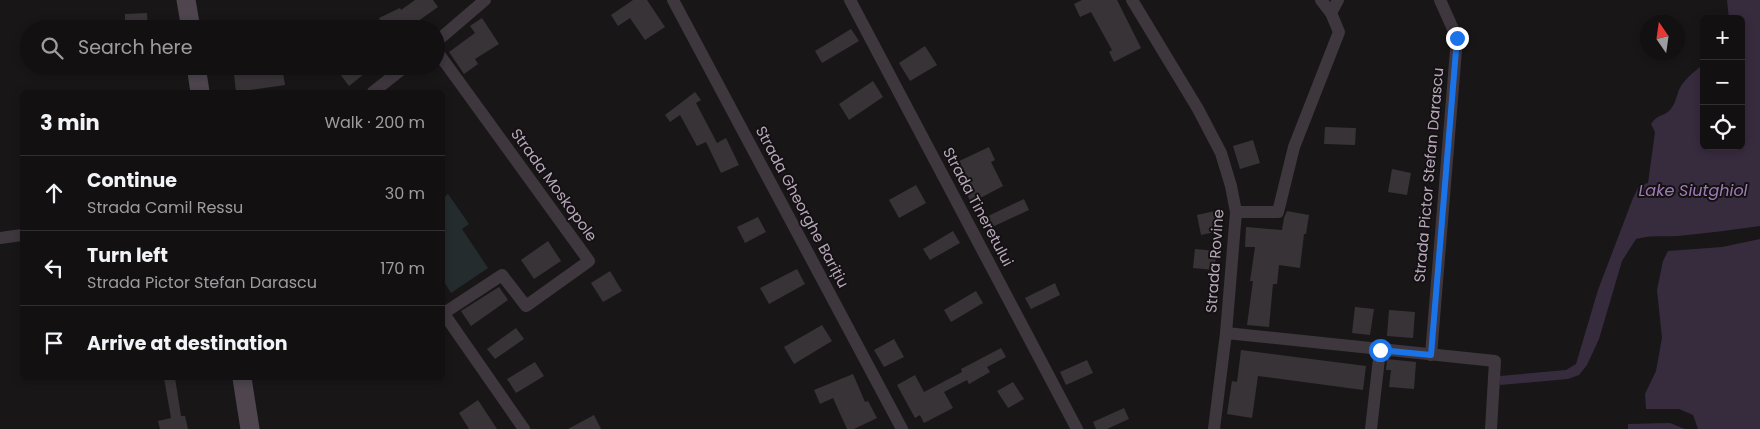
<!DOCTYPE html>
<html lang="en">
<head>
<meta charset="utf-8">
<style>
  body { margin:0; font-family:Poppins,sans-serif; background:#201e20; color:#f1f3f6 }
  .controls { position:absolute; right:15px; top:15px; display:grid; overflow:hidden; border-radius:8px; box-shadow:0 2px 8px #0003 }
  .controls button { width:45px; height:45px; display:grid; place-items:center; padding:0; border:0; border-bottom:1px solid #323032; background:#131012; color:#f1f3f6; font:25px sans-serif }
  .compass { position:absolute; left:1640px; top:15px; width:45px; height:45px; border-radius:50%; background:#131012; box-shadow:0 2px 8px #0003; rotate:347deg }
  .stop { position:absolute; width:15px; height:15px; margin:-11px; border:4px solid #1a73e8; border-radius:50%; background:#fff }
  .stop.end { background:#1a73e8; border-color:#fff; box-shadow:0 1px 5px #0008 }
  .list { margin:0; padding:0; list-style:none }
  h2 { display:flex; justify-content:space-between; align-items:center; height:65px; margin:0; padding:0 20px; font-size:21px }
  h2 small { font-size:16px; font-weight:400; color:#9d9d9f }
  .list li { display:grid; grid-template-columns:32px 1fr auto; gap:15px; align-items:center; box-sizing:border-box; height:75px; padding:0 20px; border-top:1px solid #323032 }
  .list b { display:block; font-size:19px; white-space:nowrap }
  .list p { margin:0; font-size:16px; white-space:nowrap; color:#9d9d9f }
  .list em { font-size:16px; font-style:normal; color:#9d9d9f }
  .icon { flex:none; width:28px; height:28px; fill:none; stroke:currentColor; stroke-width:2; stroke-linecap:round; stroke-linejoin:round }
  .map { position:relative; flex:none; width:1760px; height:429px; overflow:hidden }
  .search { position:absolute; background:#131012; box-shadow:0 2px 8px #0003; left:20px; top:20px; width:425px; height:55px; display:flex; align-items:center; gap:12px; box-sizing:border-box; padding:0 18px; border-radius:28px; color:#9d9d9f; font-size:19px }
  .panel { position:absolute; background:#131012; box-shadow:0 2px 8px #0003; left:20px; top:90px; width:425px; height:290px; border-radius:8px }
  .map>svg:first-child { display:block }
  .green { fill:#242c2e }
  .water { fill:#372b3e }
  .building { fill:#383337 }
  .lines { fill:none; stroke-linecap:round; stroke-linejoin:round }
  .street { stroke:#3e373e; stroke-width:12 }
  .secondary { stroke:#4e454e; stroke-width:19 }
  .route { stroke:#1a73e8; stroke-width:6 }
  .labels { text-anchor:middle; stroke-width:4; stroke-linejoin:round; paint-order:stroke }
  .street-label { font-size:15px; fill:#b7a7ba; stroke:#141113 }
  .water-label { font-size:16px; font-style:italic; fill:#a27bb8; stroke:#141113 }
</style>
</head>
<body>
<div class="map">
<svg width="1760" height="429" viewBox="0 0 1760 429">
  <rect width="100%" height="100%" fill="#191618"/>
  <polygon class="green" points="448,194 469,224 462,229 488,268 451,293 443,280 443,198"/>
  <g class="water">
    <path d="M 1727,0 L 1760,0 L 1760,226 C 1733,230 1706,233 1678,236 C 1663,237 1650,235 1636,239 L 1622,261 L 1599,339 L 1587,365 L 1579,375 L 1568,379 L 1500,385 L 1500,376 L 1566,370 L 1576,364 L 1598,290 L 1633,198 L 1639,186 L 1648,183 L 1655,132 L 1651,124 C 1658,114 1662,117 1669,111 C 1677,103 1676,94 1681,86 C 1686,78 1696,70 1704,64 L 1704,146 L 1741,146 L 1741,19 L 1729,19 Z"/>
    <polygon points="1760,239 1760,429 1698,429 1693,415 1679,409 1646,409 1645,394 1656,371 1662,338 1657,290 1663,261 1668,251 1722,247"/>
    <polygon points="1670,423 1685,429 1628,429 1628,424"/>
  </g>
  <g class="building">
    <polygon points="415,0 433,0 438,7 407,29 385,29 379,18 400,8 401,10"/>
    <polygon points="633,0 647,0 665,27 645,40 630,18 618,26 611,15"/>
    <polygon points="1082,0 1117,0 1141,48 1114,62 1109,52 1112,50 1091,12 1080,17 1074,4"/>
    <polygon points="147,13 148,29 125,29 125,14"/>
    <polygon points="482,18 499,44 475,59 478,64 464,74 449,52 475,33 470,26"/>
    <polygon points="851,29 859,41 822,63 815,51"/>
    <polygon points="925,46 937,65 910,81 899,63"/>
    <polygon points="233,66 282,66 285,85 236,92"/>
    <polygon points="334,66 374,66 349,86"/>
    <polygon points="873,81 883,97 849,120 839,104"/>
    <polygon points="695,92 701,100 696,103 717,143 726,138 739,165 721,173 706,142 697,146 680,115 670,122 665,115"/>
    <polygon points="1325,127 1356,128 1355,145 1324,144"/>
    <polygon points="1253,140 1260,163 1240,169 1233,146"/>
    <polygon points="989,147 995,160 991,162 1003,186 971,203 953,164"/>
    <polygon points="1392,169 1411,173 1407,195 1388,192"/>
    <polygon points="916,185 926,203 899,218 889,200"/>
    <polygon points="1024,199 1029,210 988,229 984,218"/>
    <polygon points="1215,211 1219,231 1201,235 1197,215"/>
    <polygon points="1287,211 1309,215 1306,234 1304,234 1300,268 1279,265 1277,284 1273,284 1269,327 1247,325 1253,281 1250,281 1255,247 1245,247 1246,227 1282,230 1284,218"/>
    <polygon points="758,217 766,232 745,243 737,227"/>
    <polygon points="953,231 960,243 930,260 923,249"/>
    <polygon points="548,241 561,261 534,279 521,260"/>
    <polygon points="1195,249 1216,251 1215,270 1193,268"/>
    <polygon points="797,269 805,284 769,304 760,288"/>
    <polygon points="610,271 622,291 603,302 591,283"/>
    <polygon points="1055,283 1060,295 1031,309 1025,298"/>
    <polygon points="499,287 508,300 471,326 461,311"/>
    <polygon points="976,291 983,303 951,322 944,310"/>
    <polygon points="1355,307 1374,309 1370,335 1352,333"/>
    <polygon points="1389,310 1415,312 1413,338 1387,336"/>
    <polygon points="822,325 832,341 794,364 784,347"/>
    <polygon points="516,328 524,339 495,359 487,349"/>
    <polygon points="894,339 904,357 884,367 874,350"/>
    <polygon points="1001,348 1006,357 987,367 990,372 969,384 967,380 944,392 953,408 924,423 920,415 915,418 897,385 915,375 924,392 962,372 961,369"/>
    <polygon points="1241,350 1366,366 1363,390 1258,376 1252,418 1227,414 1232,381 1237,382"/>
    <polygon points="1387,359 1416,362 1414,389 1389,387 1391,370 1386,370"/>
    <polygon points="1087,360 1093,373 1066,385 1060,372"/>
    <polygon points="535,362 544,376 516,393 507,379"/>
    <polygon points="853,374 865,402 868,401 877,418 854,429 847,429 833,398 820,404 814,390"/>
    <polygon points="164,378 175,378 181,416 185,416 188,429 160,429 158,421 171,418"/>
    <polygon points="1013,382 1024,399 1008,408 997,391"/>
    <polygon points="478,400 497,429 469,429 459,413"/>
    <polygon points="1124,408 1129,419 1107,429 1096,429 1093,422"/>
    <polygon points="594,415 601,429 568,429"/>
  </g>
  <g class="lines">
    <g class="street">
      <polyline points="673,0 902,429"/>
      <polyline points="850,0 1077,429"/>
      <polyline points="1132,0 1198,109 1221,153 1231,186 1236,212 1226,333 1214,429"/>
      <polyline points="1331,13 1338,0"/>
      <polyline points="436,42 485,0"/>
      <polyline points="436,50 589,261 526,306 502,275 444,313"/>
      <polyline points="373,92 406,66"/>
      <polyline points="1236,212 1278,212 1294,147 1339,32 1331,13 1321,0"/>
      <polyline points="0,238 22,235"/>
      <polyline points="442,311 524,429"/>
      <polyline points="1226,333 1495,361 1491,429"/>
      <polyline points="1431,355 1457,38 1440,0"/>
      <polyline points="1371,429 1380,350"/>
    </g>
    <g class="secondary">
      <polyline points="186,0 191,29"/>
      <polyline points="196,66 200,92"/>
      <polyline points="242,378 250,429"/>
    </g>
  </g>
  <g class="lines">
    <polyline class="route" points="1380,350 1431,355 1457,38"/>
  </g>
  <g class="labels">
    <g class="street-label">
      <text transform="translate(1429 175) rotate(-85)" y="5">Strada Pictor Stefan Darascu</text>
      <text transform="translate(554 185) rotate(54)" y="5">Strada Moskopole</text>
      <text transform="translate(802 207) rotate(62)" y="5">Strada Gheorghe Barițiu</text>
      <text transform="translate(978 207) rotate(62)" y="5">Strada Tineretului</text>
      <text transform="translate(1215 261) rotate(-86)" y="5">Strada Rovine</text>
    </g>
    <g class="water-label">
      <text x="1693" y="196">Lake Siutghiol</text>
    </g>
  </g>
</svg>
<div class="controls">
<button>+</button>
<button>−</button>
<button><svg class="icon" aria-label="locate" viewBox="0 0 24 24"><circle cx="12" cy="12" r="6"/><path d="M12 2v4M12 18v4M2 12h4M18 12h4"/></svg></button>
</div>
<svg class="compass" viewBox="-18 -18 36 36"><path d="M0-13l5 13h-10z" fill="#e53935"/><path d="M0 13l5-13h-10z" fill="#9d9d9f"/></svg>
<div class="stop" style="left:1380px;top:350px"></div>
<div class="stop end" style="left:1457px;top:38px"></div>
<div class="search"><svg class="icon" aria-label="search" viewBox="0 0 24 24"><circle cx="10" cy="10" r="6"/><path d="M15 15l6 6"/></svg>Search here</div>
<section class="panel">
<h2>3 min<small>Walk · 200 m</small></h2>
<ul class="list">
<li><svg class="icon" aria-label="ahead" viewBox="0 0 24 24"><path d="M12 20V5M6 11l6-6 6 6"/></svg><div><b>Continue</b><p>Strada Camil Ressu</p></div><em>30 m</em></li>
<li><svg class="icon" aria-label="left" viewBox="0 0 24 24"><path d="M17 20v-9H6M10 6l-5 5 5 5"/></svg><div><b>Turn left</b><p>Strada Pictor Stefan Darascu</p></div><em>170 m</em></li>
<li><svg class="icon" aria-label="arrive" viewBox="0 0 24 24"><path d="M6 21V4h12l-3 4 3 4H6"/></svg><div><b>Arrive at destination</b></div></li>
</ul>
</section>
</div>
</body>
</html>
